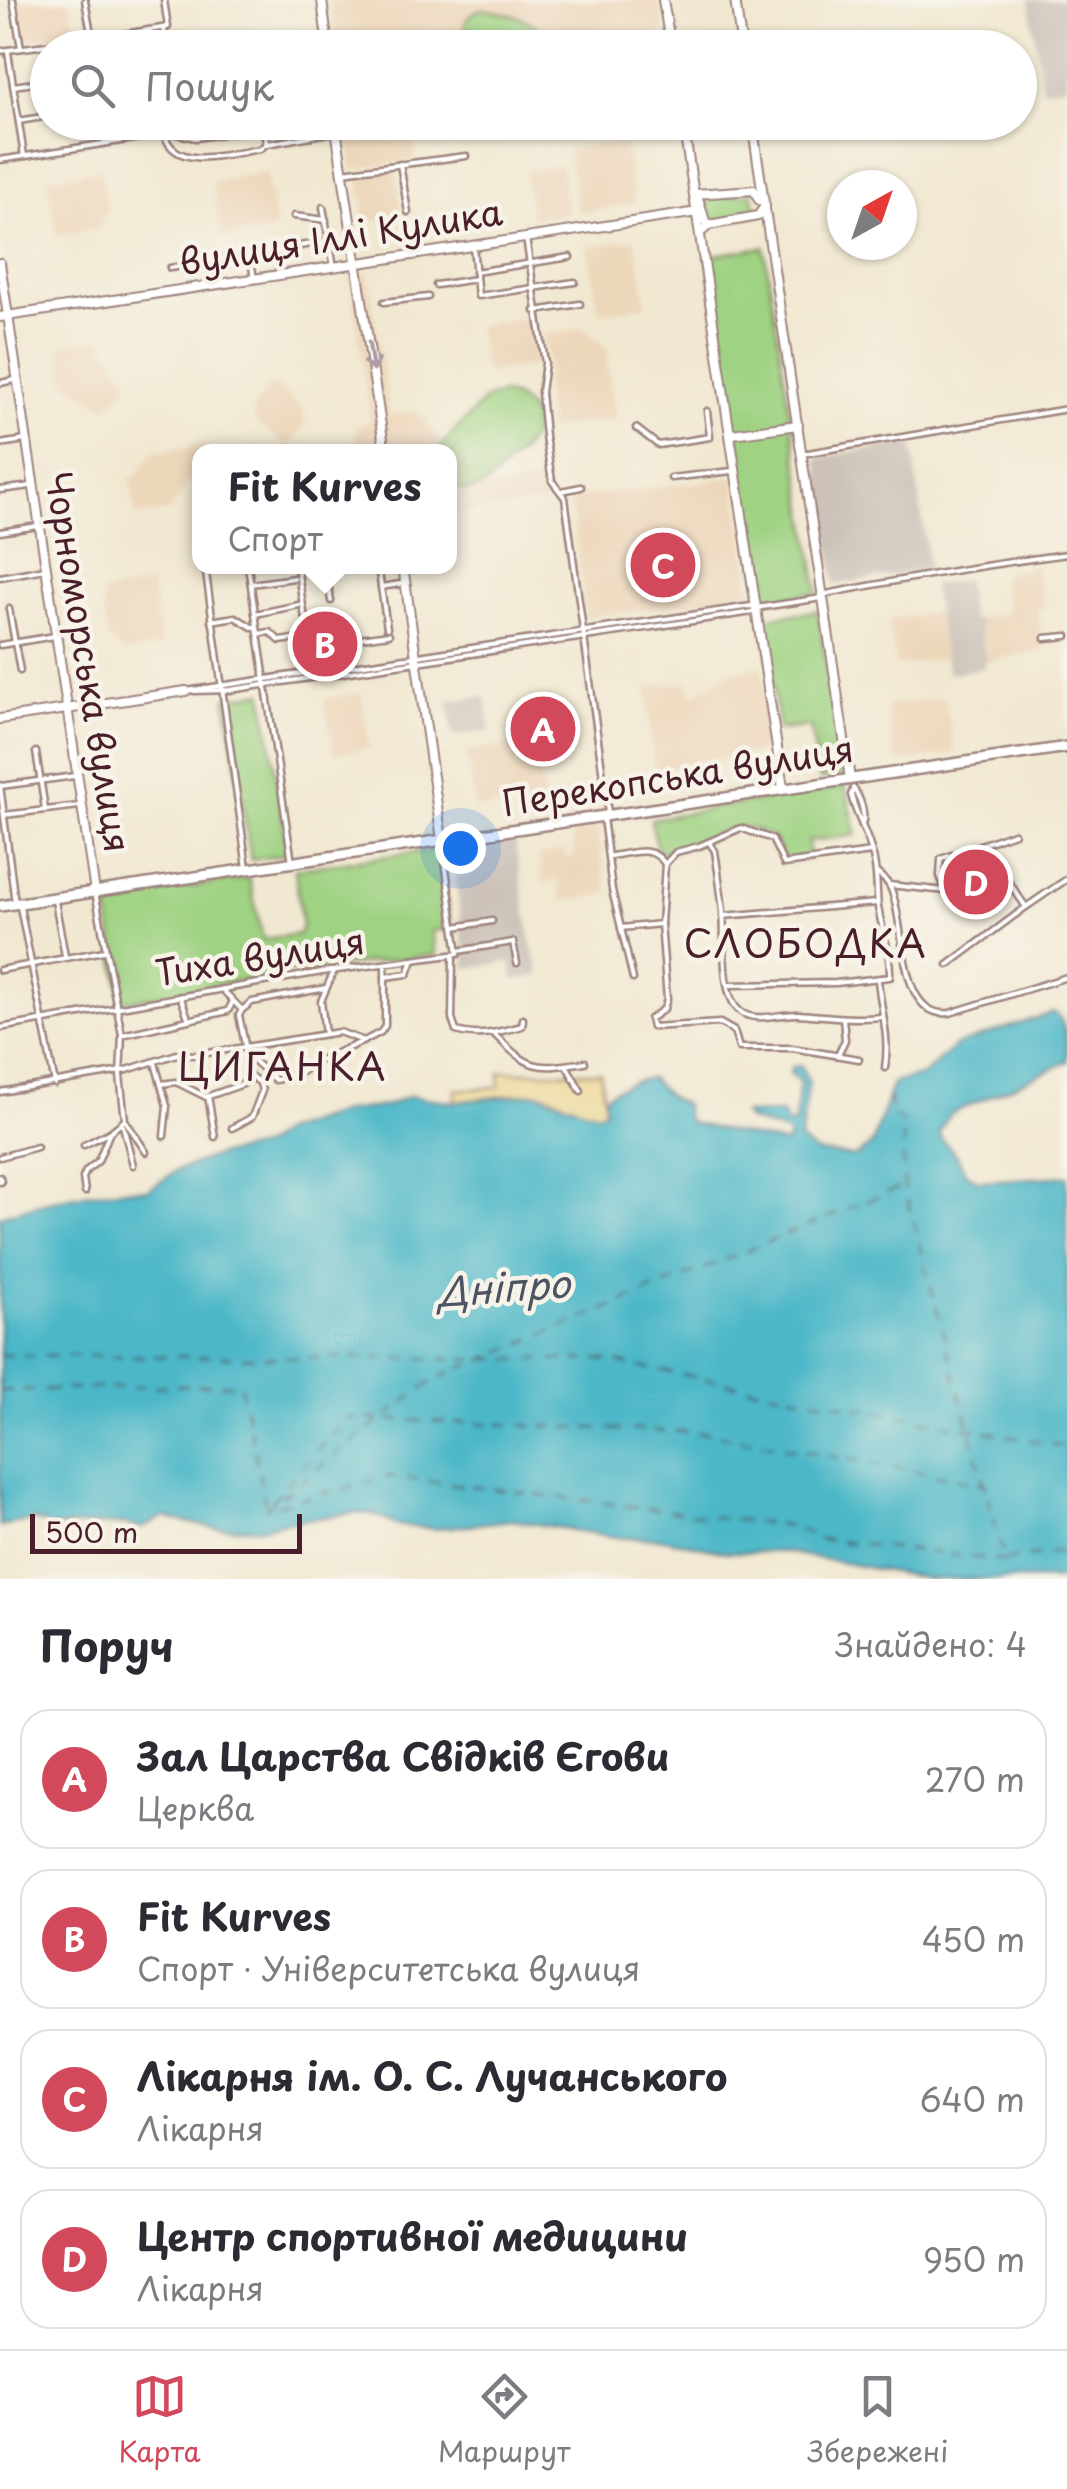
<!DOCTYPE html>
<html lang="uk">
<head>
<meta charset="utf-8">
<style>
  body { margin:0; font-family:"Playpen Sans",sans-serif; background:#f7f7f7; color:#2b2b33 }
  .compass { position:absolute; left:827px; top:170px; width:90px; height:90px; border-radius:50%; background:#fff; box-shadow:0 2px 8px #0004; rotate:40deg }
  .scale { position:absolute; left:30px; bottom:25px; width:272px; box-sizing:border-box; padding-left:10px; border:5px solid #4a1f2b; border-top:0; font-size:28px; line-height:35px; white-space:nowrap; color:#4a1f2b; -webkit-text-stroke:8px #f7f3e8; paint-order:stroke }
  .you { position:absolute; left:460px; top:848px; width:35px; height:35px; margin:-25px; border:8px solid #fff; border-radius:50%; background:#1a73e8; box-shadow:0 0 0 15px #1a73e833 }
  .badge { display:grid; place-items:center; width:65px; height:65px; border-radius:50%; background:#d1495b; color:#fff; font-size:32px; font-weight:700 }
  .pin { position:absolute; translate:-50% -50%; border:5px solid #fff; box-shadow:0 2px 10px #0006 }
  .popup { position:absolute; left:192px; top:444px; width:265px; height:130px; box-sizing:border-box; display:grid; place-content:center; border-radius:20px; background:#fff; filter:drop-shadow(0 2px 8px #0005); font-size:32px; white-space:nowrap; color:#7c7c81 }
  .popup b { font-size:38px; color:#2b2b33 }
  .popup::after { content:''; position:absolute; left:50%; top:100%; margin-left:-20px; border:20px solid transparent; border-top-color:#fff }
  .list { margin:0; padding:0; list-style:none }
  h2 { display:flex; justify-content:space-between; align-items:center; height:130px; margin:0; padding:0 40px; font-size:42px }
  h2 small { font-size:32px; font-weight:400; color:#7c7c81 }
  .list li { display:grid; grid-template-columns:65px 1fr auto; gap:30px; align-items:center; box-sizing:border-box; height:140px; margin:0 20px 20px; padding:0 20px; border:2px solid #e1e1e2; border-radius:30px }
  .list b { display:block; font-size:38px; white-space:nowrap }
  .list p { margin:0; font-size:32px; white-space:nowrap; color:#7c7c81 }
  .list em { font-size:32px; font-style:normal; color:#7c7c81 }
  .icon { flex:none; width:55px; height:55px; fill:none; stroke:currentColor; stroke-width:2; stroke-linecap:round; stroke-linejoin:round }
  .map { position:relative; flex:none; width:1067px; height:1579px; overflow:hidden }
  .search { position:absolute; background:#fff; box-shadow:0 2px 8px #0004; left:30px; right:30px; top:30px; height:110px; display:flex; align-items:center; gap:25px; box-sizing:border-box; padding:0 35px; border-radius:55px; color:#7c7c81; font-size:38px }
  .sheet { height:770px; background:#fff }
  nav { display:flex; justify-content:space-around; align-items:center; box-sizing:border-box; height:140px; border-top:2px solid #e1e1e2; background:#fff; font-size:28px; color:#7c7c81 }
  nav a { display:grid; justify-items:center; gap:5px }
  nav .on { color:#d1495b }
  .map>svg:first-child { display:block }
  .built { fill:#edd7bb }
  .industrial { fill:#ccc2b9 }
  .green { fill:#9fd282; stroke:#747856; stroke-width:2.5 }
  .sand { fill:#eeda9e; stroke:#9c7c64; stroke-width:2.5 }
  .water { fill:#4bb7c8; stroke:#4a6b7a; stroke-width:2.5 }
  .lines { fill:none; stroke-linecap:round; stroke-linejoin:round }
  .ferry { stroke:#4a5462; stroke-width:2.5; stroke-dasharray:12 10; stroke-linecap:butt }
  .street-casing { stroke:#9e847e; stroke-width:9 }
  .secondary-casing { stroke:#9e847e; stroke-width:12 }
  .primary-casing { stroke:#9e847e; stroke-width:14 }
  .street { stroke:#fff; stroke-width:4 }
  .secondary { stroke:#fff; stroke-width:8 }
  .primary { stroke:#fff; stroke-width:9 }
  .oneway { stroke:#ae9aa0 }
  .labels { text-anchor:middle; stroke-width:9; stroke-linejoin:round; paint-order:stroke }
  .street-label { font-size:35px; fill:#4a1f2b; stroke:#f7f3e8 }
  .neighbourhood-label { font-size:38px; letter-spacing:2.5px; fill:#4a1f2b; stroke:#f7f3e8 }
  .water-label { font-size:38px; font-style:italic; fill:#4a5462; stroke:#f7f3e8 }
</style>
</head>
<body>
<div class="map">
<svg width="1067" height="1579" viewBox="0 0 1067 1579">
  <rect width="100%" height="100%" fill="#f7f3e8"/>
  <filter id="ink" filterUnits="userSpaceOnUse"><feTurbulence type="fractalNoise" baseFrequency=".01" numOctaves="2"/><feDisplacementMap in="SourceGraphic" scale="20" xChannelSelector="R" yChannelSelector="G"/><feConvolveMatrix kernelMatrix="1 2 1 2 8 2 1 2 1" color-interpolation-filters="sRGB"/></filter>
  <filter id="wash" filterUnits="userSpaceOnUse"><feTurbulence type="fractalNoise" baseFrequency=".0048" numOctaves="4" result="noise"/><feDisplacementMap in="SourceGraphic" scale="40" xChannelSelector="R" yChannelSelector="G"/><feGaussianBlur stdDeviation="2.25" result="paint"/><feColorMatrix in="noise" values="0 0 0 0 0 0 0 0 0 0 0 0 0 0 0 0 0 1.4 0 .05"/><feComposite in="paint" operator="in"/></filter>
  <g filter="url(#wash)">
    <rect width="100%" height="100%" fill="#f1e8d1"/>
    <g class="built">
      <polygon points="18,0 70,0 75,34 24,40"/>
      <polygon points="329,0 659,0 664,31 584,41 584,47 336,47"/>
      <polygon points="192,28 195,47 110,47 109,38"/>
      <polygon points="346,123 412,123 416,159 353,170"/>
      <polygon points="625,141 634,204 577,212 568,148"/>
      <polygon points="561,166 567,213 531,218 525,171"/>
      <polygon points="101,169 108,210 98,228 57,235 47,178"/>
      <polygon points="396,169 402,216 365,221 358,174"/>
      <polygon points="266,172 276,229 222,239 212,182"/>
      <polygon points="635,239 647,305 599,314 587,247"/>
      <polygon points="368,273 390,415 417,412 419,419 428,417 429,428 439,439 434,451 311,452 339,448 355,442 356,426 371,421 350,277"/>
      <polygon points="529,317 537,365 485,373 477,326"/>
      <polygon points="585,328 609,350 607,364 616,418 550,429 545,392 548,362 543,335"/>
      <polygon points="100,338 129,384 107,408 66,382 60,345"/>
      <polygon points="271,384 303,408 305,425 288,447 256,423 252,411"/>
      <polygon points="204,445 208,450 200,452 200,463 170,512 136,516 130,477 136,476 153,452"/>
      <polygon points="735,477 751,596 586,617 571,498"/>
      <polygon points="542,481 545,502 450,516 450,495"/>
      <polygon points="1036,566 1042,607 1037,609 1045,651 986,661 978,619 1008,614 1002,575"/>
      <polygon points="151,585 161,647 125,652 108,640 101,593"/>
      <polygon points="936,612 945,659 896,666 888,620"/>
      <polygon points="761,666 773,749 713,761 654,769 647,687 688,682 691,696 731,672"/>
      <polygon points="361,693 370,748 334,754 324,699"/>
      <polygon points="944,698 955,753 896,762 886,706"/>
      <polygon points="536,742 544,800 475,809 467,751"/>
      <polygon points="596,826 608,894 562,901 558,881 543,883 539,855 565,851 566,857 575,856 571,830"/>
    </g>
    <g class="industrial">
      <polygon points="1029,0 1067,0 1067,85 1042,89"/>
      <polygon points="912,442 929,569 835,585 817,458"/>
      <polygon points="965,580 971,619 978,619 986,661 983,661 984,668 948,674 932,585"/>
      <polygon points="486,696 490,731 453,736 448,701"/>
      <polygon points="514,837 530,936 540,975 514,980 511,962 466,968 452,847"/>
    </g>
    <g class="green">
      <path d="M 482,9 C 505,12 548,19 544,47 L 481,47 C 459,39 460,15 482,9 Z"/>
      <polygon points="752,193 757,213 754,215 710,221 706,201 708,198"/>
      <polygon points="764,247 818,592 762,601 708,256"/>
      <path d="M 503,394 C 525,398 544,420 529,442 C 523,451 513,458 505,466 C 496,475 487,488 473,490 C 464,492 458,489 450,485 L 450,452 L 438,451 L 439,448 L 486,399 Z"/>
      <polygon points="818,611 844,776 820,779 810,726 779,730 764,618"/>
      <polygon points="263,692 288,854 251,860 226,698"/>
      <path d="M 845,786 L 857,835 L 808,841 L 810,858 L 784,861 L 774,838 C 742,822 736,825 705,840 C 691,847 674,849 658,852 L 651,819 Z"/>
      <polygon points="438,849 451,928 432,931 436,955 288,972 121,1002 107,900 249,878 263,939 299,934 302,927 295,869"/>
    </g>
    <path class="sand" d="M 500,1072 L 600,1072 L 606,1109 C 587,1120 565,1100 545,1094 C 532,1091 472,1100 455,1102 L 455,1090 L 499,1087 Z"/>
    <path class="water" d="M 1054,1012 C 1067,1020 1067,1045 1067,1062 L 950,1114 L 939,1132 L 941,1139 L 956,1154 L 965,1172 L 979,1181 L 1067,1176 L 1067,1579 L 929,1579 L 785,1552 L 726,1552 L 660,1538 L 621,1538 L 512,1520 L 435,1529 L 396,1525 L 373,1514 L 356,1513 L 286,1522 L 260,1528 L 213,1528 L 163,1517 L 143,1528 L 123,1524 L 55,1527 L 34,1520 L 0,1526 L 0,1216 C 42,1202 105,1186 148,1190 L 177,1170 L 219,1155 L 261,1147 L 284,1131 L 346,1111 L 385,1106 L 410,1096 L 455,1102 L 538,1093 L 596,1113 L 605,1110 L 605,1096 C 619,1086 632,1081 650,1078 L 669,1097 L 685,1105 L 686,1117 L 691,1123 L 785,1144 L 790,1137 L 787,1133 L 746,1119 L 743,1114 L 782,1113 L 787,1124 L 794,1125 L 800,1082 L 790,1073 L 792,1067 L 801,1066 L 809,1082 L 800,1140 L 815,1152 L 855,1157 L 872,1144 L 893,1083 L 923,1075 L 956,1045 Z"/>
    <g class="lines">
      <g class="ferry">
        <polyline points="890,1096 891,1113 903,1123 904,1186 1005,1561 820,1539 795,1527 391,1476 266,1508 435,1379 904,1186"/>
        <polyline points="0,1355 478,1359"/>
        <polyline points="486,1359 605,1360 1067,1447"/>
        <polyline points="0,1391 240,1384 266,1507"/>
        <polyline points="272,1501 347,1418 708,1433 986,1484 990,1499"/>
        <polyline points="1005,1560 1067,1550"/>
      </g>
    </g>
  </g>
  <g filter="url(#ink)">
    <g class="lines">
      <defs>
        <g id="street">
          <polyline points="13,0 21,48"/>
          <polyline points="164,28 167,48"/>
          <polyline points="93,48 92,39 168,27 164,0"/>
          <polyline points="0,51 92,39 85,0"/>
          <polyline points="8,52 24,156"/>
          <polyline points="13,86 48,81"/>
          <polyline points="19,121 48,116"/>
          <polyline points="103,122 105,143"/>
          <path d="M 165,135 C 175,172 231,153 260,149 L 266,144"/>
          <polyline points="0,160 172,133 196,138 262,128 267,144 334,132"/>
          <polyline points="400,164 408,212"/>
          <polyline points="342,172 466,156"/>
          <polyline points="323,207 334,267"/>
          <polyline points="294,216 326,220"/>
          <polyline points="526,238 545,363 541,392 545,436 552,481 565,498 608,813"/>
          <polyline points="473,246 478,296 575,282"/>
          <polyline points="250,254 254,279"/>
          <polyline points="170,268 329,241"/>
          <polyline points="475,272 570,257"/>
          <polyline points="436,285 476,279"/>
          <polyline points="384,302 428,297"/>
          <polyline points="535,311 580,304"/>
          <polyline points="0,383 15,380"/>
          <polyline points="636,428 658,445 710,437 707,411"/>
          <polyline points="0,444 25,440"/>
          <polyline points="802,454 1067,409"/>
          <polyline points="671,478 732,471"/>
          <polyline points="0,490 31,486"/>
          <polyline points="561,491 581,487"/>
          <polyline points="0,532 38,526"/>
          <polyline points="205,566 247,868"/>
          <polyline points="248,566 292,862"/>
          <polyline points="297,566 305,619"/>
          <polyline points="319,566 321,578 327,577 331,601"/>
          <polyline points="378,566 387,628"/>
          <polyline points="0,577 45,569"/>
          <polyline points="251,584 294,578"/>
          <polyline points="381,587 406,583"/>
          <path d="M 821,595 C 903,579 984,565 1067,554"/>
          <polyline points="9,609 20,671"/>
          <polyline points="255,614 299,605"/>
          <polyline points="211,621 235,617 252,627 257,627"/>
          <polyline points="258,634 270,632 280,641 327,634 339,641 389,634"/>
          <polyline points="1045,638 1067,636"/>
          <polyline points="0,645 55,636"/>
          <polyline points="186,691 751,606 756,608 822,598"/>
          <polyline points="194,691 230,690 753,612"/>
          <polyline points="36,752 45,809"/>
          <polyline points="0,785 15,903"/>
          <polyline points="1,786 75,776"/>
          <path d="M 853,788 C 860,797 866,813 862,825"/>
          <polyline points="4,815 79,806"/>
          <polyline points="603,817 612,890 633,979"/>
          <path d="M 709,842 L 715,851 C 718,871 721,892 723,912 C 726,937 718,1001 744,1014 C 760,1022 781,1013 798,1014 C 826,1016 853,1020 882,1017"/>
          <path d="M 611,856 C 633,853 652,844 665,864"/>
          <polyline points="665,864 661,924 667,999 664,1009 650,1019 652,1027 720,1023 734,1031 739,1048 792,1048 859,1059"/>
          <polyline points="665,864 676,852 699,846 741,828 772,839 784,864 871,852"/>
          <path d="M 877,873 C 881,877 886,880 889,885 C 907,917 895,1020 950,1013 L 1067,977"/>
          <polyline points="889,885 946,891 940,876 941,859 1014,833"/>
          <polyline points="1013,888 1026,907 1067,879"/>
          <polyline points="946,891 996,895 1013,888 1000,869"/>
          <polyline points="95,892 122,1035 120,1075 125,1120 146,1152"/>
          <polyline points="55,901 65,956"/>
          <polyline points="19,902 55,1084"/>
          <polyline points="723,916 877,903"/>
          <polyline points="455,927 492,921"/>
          <polyline points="621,928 661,924"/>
          <polyline points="458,951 513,942 517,963"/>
          <path d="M 453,956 L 452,1019 L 456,1031 C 479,1038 499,1032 522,1026 L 523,1019"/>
          <polyline points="948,965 1026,907"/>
          <polyline points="0,970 104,951"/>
          <polyline points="385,977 408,974 413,960"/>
          <path d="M 878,980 C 881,1012 890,1036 885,1068"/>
          <path d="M 729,985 L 836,983 L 890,977 C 891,954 882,930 878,907 C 876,889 878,871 872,853 C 867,832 856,816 851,795 L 853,790"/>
          <polyline points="222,989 242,1010 239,1015 247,1055 275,1080 297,1075 318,1061 364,1041"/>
          <polyline points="180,996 189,1020"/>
          <polyline points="242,1010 252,1002 326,988"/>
          <polyline points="0,1028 322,972 458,954 442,840"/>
          <path d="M 493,1033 C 530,1070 535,1070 585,1062"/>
          <polyline points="325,1034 321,1001 333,973"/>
          <polyline points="122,1035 228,1011 233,1001"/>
          <polyline points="838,1055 845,1040 843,1018"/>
          <polyline points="155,1063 167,1106 164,1136"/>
          <polyline points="566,1065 581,1091"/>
          <polyline points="161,1084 176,1082 206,1097 243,1084 249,1077"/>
          <polyline points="0,1092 127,1070 177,1054 195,1055 339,1032 364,1041 381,1032 385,1026 385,965"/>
          <polyline points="208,1096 215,1137"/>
          <polyline points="123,1126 133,1165"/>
          <polyline points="232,1128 252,1117 262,1091 260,1083 247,1073 247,1055"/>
          <polyline points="84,1145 110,1132"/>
          <polyline points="0,1157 37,1147"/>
          <polyline points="0,1177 1,1182"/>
          <polyline points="85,1192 83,1178 86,1171 98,1161 110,1132 125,1120"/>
        </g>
        <g id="secondary">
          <polyline points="322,0 328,48"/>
          <polyline points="663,0 671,48"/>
          <polyline points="735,0 742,48"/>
          <polyline points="335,122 385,452"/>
          <polyline points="683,122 783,788"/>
          <polyline points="752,122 850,779"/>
          <polyline points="695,194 754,190 759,200"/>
          <polyline points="698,198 705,221"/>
          <polyline points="701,232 709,225 758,216 765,206"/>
          <polyline points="0,263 95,892"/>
          <polyline points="0,317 691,213"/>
          <polyline points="732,434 798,425"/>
          <polyline points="403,566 442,840"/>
          <polyline points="0,719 186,691"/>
        </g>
        <polyline id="primary" points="0,906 1067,747"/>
      </defs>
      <use href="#street" class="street-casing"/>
      <use href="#secondary" class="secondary-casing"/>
      <use href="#primary" class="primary-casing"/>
      <use href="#street" class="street"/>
      <use href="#secondary" class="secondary"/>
      <use href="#primary" class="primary"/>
    </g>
    <defs><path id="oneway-shaft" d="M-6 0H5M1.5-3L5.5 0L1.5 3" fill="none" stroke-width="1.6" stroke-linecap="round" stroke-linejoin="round" transform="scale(2.5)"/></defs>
    <use class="oneway" href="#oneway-shaft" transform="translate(371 357) rotate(81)"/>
  </g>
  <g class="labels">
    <g class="street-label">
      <text transform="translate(341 238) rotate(-9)" y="12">вулиця Іллі Кулика</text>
      <text transform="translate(87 662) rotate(81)" y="12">Чорноморська вулиця</text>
      <text transform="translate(678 777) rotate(-9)" y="12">Перекопська вулиця</text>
      <text transform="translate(260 958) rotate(-9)" y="12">Тиха вулиця</text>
    </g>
    <g class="neighbourhood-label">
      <text x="806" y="958">СЛОБОДКА</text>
      <text x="283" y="1081">ЦИГАНКА</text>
    </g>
    <g class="water-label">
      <text transform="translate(504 1289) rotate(-4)" y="13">Дніпро</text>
    </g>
  </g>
</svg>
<svg class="compass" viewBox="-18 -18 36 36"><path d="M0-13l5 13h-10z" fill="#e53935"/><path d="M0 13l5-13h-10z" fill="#7c7c81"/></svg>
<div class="scale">500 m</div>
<div class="you"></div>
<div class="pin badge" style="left:543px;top:729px">A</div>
<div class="pin badge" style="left:325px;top:644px">B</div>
<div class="popup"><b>Fit Kurves</b>Спорт</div>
<div class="pin badge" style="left:663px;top:565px">C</div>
<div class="pin badge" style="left:976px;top:882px">D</div>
<div class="search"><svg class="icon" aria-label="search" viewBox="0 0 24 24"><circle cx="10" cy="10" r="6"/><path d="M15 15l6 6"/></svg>Пошук</div>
</div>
<section class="sheet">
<h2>Поруч<small>Знайдено: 4</small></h2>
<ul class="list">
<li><span class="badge">A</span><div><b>Зал Царства Свідків Єгови</b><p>Церква</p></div><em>270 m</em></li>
<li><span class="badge">B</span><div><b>Fit Kurves</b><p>Спорт · Університетська вулиця</p></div><em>450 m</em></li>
<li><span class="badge">C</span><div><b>Лікарня ім. О. С. Лучанського</b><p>Лікарня</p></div><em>640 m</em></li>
<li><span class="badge">D</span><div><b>Центр спортивної медицини</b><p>Лікарня</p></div><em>950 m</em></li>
</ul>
</section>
<nav>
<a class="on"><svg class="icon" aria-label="map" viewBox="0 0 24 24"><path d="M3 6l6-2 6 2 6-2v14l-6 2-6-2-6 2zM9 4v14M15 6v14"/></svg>Карта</a>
<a><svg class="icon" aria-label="directions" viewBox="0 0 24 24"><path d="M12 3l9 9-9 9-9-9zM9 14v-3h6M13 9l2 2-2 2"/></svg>Маршрут</a>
<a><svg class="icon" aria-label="saved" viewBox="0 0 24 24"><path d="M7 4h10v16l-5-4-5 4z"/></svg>Збережені</a>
</nav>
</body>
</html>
